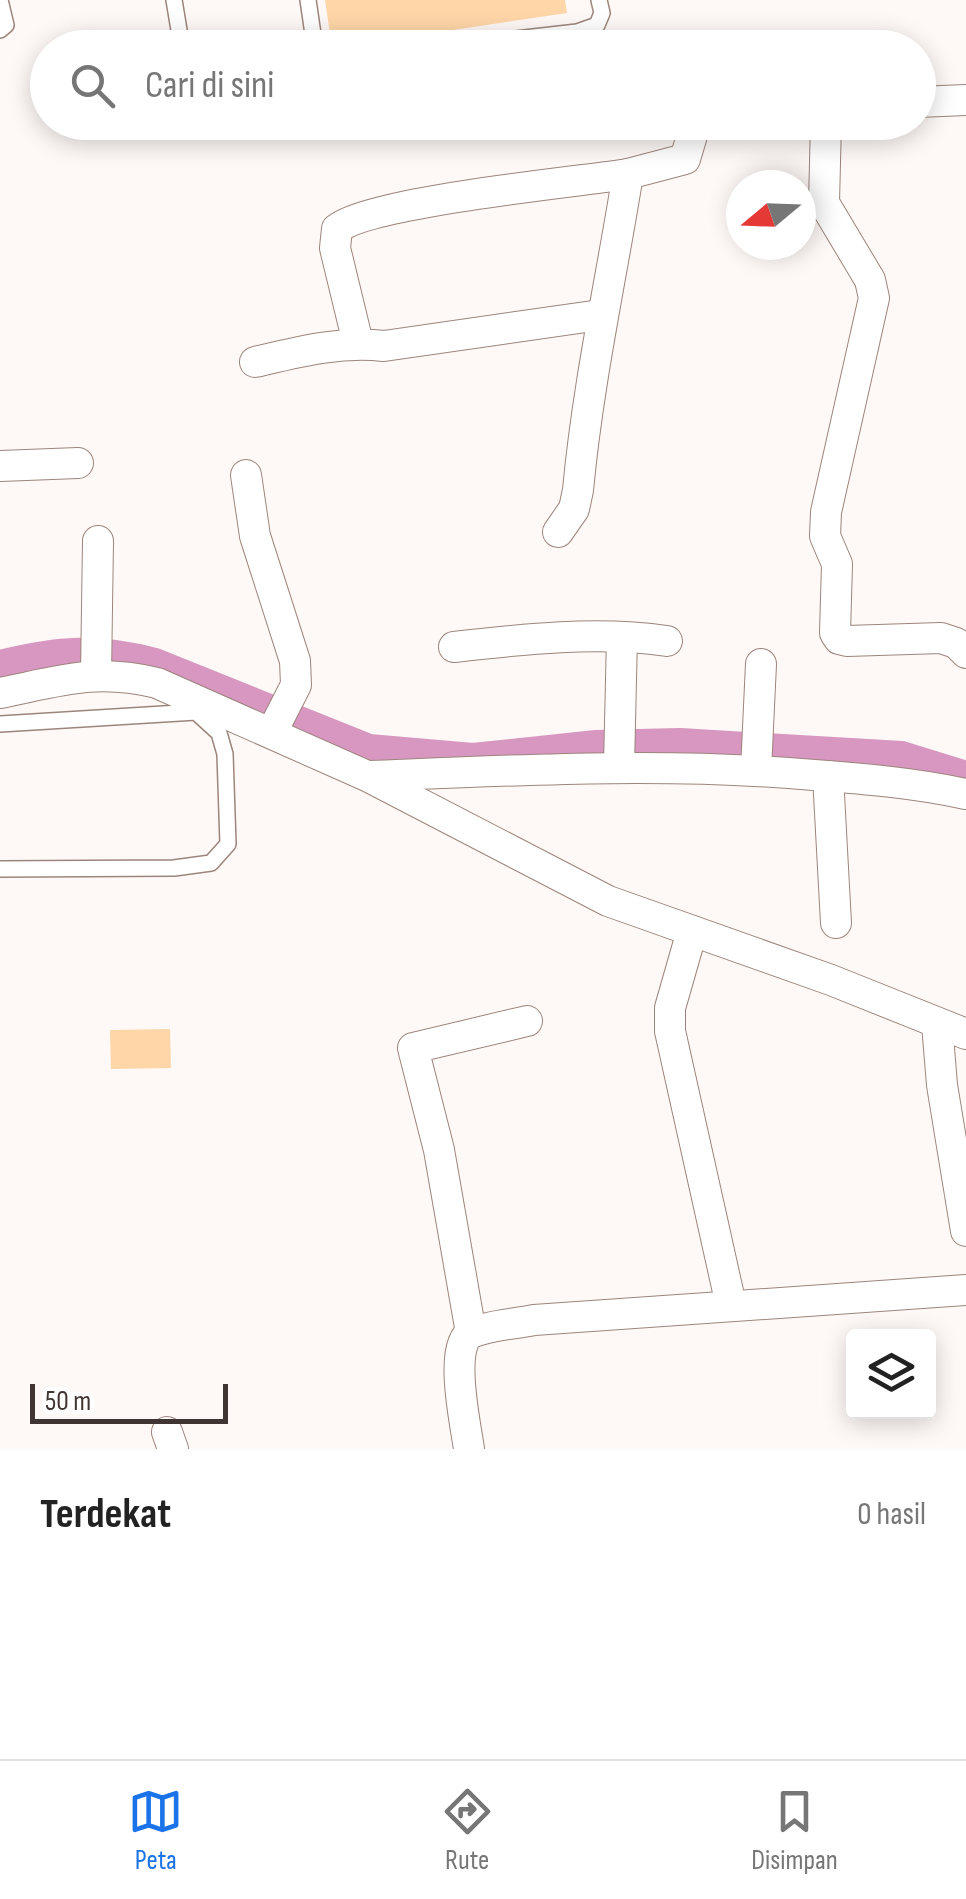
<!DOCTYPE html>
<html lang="id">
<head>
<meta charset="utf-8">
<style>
  body { margin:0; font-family:"Sofia Sans Condensed",sans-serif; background:#f2f2f2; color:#222 }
  .controls { position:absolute; right:30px; bottom:30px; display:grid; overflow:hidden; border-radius:10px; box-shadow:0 5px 25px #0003 }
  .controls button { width:90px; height:90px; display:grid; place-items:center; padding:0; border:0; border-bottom:2px solid #e0e0e0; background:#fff; color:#222; font:50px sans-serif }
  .compass { position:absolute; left:726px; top:170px; width:90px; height:90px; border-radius:50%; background:#fff; box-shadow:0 5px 25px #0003; rotate:251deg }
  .scale { position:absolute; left:30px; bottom:25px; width:198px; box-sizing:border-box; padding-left:10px; border:5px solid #403532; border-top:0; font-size:28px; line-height:35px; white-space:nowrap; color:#403532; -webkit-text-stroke:8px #fff; paint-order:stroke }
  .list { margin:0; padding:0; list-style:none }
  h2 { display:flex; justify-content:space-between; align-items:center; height:130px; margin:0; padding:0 40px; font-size:42px }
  h2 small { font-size:32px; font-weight:400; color:#767676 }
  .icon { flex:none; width:55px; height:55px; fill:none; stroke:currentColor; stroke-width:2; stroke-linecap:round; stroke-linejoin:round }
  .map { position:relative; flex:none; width:966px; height:1449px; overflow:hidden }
  .search { position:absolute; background:#fff; box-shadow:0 5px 25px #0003; left:30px; right:30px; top:30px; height:110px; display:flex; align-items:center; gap:25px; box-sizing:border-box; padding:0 35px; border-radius:55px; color:#767676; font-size:38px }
  .sheet { height:310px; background:#fff }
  nav { display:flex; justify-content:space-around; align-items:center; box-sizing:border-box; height:140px; border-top:2px solid #e0e0e0; background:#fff; font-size:28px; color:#767676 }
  nav a { display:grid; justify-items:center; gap:5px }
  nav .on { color:#1a73e8 }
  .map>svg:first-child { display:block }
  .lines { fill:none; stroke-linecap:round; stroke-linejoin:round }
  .canal { stroke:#d897c0; stroke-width:28 }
  .building { fill:#fed6a8 }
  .lane-casing { stroke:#9c857c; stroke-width:18 }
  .street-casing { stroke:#9c857c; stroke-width:32 }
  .lane { stroke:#fff; stroke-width:15 }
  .street { stroke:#fff; stroke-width:30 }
</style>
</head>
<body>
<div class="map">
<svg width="966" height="1449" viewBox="0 0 966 1449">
  <rect width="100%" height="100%" fill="#fef9f7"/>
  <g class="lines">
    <path class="canal" d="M 0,664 C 57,650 98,646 155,662 L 369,748 L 473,757 L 596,744 L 680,742 L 902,755 L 966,775"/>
  </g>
  <g class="building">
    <polygon points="325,0 565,0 567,13 332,48"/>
    <polygon points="170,1029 171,1068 111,1069 110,1030"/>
  </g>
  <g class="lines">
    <defs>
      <g id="lane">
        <polyline points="174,0 182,48"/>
        <polyline points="308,0 315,48"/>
        <polyline points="0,30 6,25 0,0"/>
        <polyline points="434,48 577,32 597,25 602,13 599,0"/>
        <polyline points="0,724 196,712 219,733 225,754 228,844 211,863 174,868 0,869"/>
      </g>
      <g id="street">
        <polyline points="918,102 966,100"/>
        <polyline points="826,122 824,203 870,280 874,298 826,512 825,536 837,564 835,633 839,639 847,641 941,638 956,643 966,653"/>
        <path d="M 358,343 L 335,248 L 337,229 C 367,202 576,182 628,174"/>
        <path d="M 255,362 C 298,352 339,341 384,346 L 600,315"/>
        <polyline points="0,466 78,463"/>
        <polyline points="246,475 255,536 295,661 296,685 272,732"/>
        <path d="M 558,532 L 574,509 L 578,490 C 588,383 611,280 628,174 L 685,159 L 696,122"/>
        <path d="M 454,647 C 524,639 597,631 667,641"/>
        <polyline points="96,674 98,541"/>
        <path d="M 0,693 C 60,681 95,668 157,683 L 367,776 L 608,901 L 831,980 L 966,1034"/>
        <polyline points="619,766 622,637"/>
        <polyline points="756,770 761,664"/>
        <path d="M 370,776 C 518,770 665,762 814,775 C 866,779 915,783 966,794"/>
        <polyline points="828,776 836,923"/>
        <polyline points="692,931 670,1008 670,1031 731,1305"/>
        <polyline points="937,1024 942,1085 966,1231"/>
        <polyline points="471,1333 439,1150 413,1048 527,1021"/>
        <polyline points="167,1432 173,1449"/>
        <path d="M 469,1449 C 466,1427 448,1345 471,1333 C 489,1325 515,1324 534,1320 L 966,1290"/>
      </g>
    </defs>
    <use href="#lane" class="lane-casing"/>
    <use href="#street" class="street-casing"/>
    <use href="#lane" class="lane"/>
    <use href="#street" class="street"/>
  </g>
</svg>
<div class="controls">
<button><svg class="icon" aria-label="layers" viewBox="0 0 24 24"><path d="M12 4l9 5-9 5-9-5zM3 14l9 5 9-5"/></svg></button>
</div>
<svg class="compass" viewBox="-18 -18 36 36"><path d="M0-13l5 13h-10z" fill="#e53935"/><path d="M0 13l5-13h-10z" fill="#767676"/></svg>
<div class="scale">50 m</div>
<div class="search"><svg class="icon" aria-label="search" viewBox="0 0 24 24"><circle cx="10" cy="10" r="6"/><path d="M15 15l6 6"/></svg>Cari di sini</div>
</div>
<section class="sheet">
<h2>Terdekat<small>0 hasil</small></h2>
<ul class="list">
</ul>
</section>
<nav>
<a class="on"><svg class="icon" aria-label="map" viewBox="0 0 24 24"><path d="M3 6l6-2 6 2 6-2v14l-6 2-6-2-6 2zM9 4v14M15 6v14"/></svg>Peta</a>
<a><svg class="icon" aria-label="directions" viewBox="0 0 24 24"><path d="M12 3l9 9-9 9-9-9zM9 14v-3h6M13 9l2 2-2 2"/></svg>Rute</a>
<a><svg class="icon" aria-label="saved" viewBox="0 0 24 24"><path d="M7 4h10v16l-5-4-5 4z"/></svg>Disimpan</a>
</nav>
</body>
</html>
